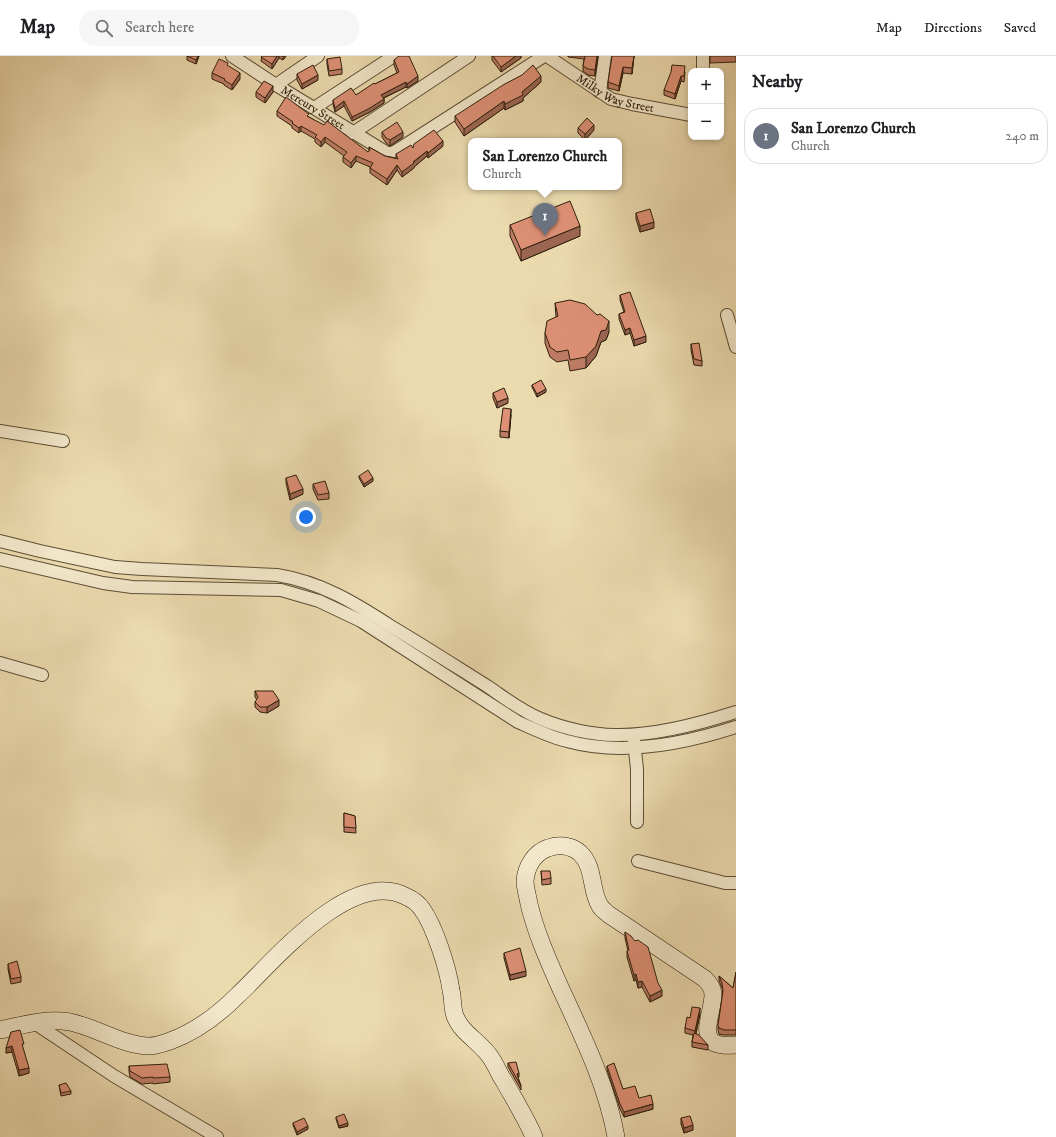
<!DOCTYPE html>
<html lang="en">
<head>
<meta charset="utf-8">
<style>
  body { margin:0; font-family:"IM FELL DW Pica",serif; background:#f6f6f6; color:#202124 }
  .controls { position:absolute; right:12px; top:12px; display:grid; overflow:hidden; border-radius:8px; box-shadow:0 2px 6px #0003 }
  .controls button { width:36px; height:36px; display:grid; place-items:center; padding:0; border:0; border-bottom:1px solid #e0e0e0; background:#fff; color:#202124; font:20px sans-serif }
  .you { position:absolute; left:306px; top:461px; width:14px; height:14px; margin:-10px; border:3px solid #fff; border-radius:50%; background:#1a73e8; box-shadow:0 0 0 6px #1a73e833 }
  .badge { display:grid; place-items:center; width:26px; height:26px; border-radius:50%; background:#111827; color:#fff; font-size:13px; font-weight:700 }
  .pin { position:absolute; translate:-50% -33px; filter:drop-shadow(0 1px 2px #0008) }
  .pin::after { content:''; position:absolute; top:21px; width:14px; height:12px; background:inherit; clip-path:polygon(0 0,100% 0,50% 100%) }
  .popup { position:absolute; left:468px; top:82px; width:154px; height:52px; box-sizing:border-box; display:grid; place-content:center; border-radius:8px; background:#fff; filter:drop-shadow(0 1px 3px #0005); font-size:13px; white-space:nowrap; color:#757577 }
  .popup b { font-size:15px; color:#202124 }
  .popup::after { content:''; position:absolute; left:50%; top:100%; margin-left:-8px; border:8px solid transparent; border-top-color:#fff }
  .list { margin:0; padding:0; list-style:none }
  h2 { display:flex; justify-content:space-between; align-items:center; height:52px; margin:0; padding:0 16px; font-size:17px }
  h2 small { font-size:13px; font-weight:400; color:#757577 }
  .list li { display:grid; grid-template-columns:26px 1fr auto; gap:12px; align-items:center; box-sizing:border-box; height:56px; margin:0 8px 8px; padding:0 8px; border:1px solid #e0e0e0; border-radius:16px }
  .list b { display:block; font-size:15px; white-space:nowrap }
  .list p { margin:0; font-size:13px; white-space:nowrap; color:#757577 }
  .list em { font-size:13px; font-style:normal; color:#757577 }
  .icon { flex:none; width:22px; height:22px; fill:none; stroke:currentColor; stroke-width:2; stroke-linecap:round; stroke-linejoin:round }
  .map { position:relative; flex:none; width:736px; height:1081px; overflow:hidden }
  header { display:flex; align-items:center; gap:24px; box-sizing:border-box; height:56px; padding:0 20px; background:#fff; border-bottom:1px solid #e0e0e0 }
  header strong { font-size:19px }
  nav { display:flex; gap:22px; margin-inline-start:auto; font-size:14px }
  .search { width:280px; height:36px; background:#f6f6f6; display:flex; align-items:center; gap:10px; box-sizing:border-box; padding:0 14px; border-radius:16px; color:#757577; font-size:15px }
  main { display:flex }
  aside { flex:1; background:#fff }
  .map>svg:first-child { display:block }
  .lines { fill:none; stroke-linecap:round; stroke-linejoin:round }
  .street-casing { stroke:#5d4e34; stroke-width:14 }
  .secondary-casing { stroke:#2e1f0c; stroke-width:18 }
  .street { stroke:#f2e7ca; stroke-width:12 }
  .secondary { stroke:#f2e7ca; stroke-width:17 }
  .wall { fill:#be7c65; stroke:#2e1f0c }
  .shaded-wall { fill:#9b6552; stroke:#2e1f0c }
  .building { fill:#dd9075; stroke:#2e1f0c }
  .labels { text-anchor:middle; stroke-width:3; stroke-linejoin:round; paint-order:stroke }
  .street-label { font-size:12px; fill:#2e1f0c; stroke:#f2e7ca }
</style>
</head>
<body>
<header>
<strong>Map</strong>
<div class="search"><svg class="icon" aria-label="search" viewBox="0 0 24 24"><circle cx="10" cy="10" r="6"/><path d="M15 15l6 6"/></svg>Search here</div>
<nav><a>Map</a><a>Directions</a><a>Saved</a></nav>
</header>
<main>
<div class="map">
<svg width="736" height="1081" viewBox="0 0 736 1081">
  <rect width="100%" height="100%" fill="#ebdaae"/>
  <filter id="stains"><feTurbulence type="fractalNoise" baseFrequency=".005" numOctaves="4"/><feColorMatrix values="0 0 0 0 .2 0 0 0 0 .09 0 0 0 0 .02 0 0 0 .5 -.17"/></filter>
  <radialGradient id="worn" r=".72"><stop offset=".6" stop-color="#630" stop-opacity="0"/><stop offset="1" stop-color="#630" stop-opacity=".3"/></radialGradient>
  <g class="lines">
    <defs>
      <g id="street">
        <path id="s1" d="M 232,0 L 276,29 L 389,98 L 396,95 L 544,0"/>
        <path id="s2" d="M 547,0 L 611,43 L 632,48 L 691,59"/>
        <polyline points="703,0 703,15"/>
        <polyline points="276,29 318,0"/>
        <polyline points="600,36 605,0"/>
        <polyline points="314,52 394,0"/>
        <polyline points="353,77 469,0"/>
        <polyline points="727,259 736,291"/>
        <polyline points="0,375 63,385"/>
        <path d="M 0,485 L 40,495 L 115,511 L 142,513 L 277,519 C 321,526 355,547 392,571 C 424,590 455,610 487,630 C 505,642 521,655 541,663 C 562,672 592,679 615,679 C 654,680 699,668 736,656"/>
        <path d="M 0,503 L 103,527 L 132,531 L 281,534 L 319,545 L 361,565 L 518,666 C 534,673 550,681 567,685 C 621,700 684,688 736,671"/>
        <polyline points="0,607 42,619"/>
        <polyline points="634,685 637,713 637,766"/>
        <polyline points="638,805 725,827 736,827"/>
        <polyline points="33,966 114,1020 217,1081"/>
      </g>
      <g id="secondary">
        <path d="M 0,974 C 23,969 46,962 70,966 C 95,971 124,990 149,990 C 156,990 164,987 170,985 C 195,976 219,958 238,939 C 273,906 350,812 405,840 C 412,843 418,847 422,853 C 435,871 448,913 451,934 C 453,942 452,952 455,960 C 462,978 481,986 491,1002 C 496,1009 499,1018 504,1025 C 514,1043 526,1062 534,1081"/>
        <path d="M 616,1081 C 607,1029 582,979 560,931 C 548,904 536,877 529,848 C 528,841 525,832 525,825 C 526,811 534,797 548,792 C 558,788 571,789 580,797 C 595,811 590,834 600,850 C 602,853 606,856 608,858 L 705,923 C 709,927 713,933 713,939 C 712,964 692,993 736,989"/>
      </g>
    </defs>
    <use href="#street" class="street-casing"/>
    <use href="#secondary" class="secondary-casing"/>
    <use href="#street" class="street"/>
    <use href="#secondary" class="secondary"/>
  </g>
  <g class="wall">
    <polygon points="187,0 199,0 196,8 187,4"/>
    <polygon points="262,0 286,0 283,4 279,2 272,13 261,5"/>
    <polygon points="492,0 521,0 521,2 501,16 492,4"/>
    <polygon points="568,0 598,0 595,20 588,19 583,15 583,10 584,3 568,1"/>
    <polygon points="634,0 632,18 623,17 619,35 608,32 608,26"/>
    <polygon points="710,0 736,0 736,6 710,7"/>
    <polygon points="327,3 342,13 342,18 329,20 327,8"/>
    <polygon points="394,4 418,25 407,32 406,31 384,42 384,47 370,56 352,65 344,50 335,56 333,48 333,44 356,39 375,28 397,17 394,9"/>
    <polygon points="228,10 240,23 232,34 224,29 224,28 212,23 212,17"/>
    <polygon points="685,16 684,26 681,25 675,43 664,39 664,34"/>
    <polygon points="297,18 318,24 302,33 297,24"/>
    <polygon points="541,26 523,42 523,45 505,54 504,52 464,80 455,66 455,60"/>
    <polygon points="256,36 273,36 265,47 256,41"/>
    <polygon points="277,55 309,61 368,96 369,95 369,91 385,100 396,102 396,98 413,92 443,90 428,102 427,100 414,111 414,112 402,121 397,114 387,129 370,117 370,111 356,105 351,112 343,106 343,101 344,100 325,86 321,91 315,86 315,83 301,75 299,77 292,72 292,70 277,60"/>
    <polygon points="578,72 594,74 585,84 578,77"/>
    <polygon points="382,76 403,81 390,90 386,87 382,81"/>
    <polygon points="636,157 654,172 640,176 636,163"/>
    <polygon points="510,169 580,180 521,205 510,180"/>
    <polygon points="620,239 646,286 634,290 630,277 625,279 619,263 619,258 624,256 620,244"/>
    <polygon points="555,247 609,276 606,284 601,286 596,300 586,312 570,315 568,304 557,306 550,301 545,287 545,277 556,261"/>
    <polygon points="691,288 702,305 702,310 694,309 691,294"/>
    <polygon points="532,329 546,336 537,341 532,331"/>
    <polygon points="493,337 508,347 497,352 493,342"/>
    <polygon points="511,359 509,382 500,381 500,375"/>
    <polygon points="359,420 373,425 364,431 359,422"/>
    <polygon points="286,422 303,438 290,444 286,427"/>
    <polygon points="313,428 329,437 329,443 318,444 313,433"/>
    <polygon points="255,635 279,650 267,657 260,656 255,651 255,646 257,644 255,641"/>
    <polygon points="344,757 355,760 356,777 344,776"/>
    <polygon points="541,815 551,822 551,828 542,829"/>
    <polygon points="625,876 662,940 650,946 642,931 638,932 636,924 634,925 627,901 627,895 628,895 625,882"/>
    <polygon points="504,897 526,920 510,924 504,902"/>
    <polygon points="8,908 21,921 21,926 11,928 8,913"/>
    <polygon points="736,916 736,979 724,979 719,978 718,974 718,969 723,937 722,932 719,925 719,920 733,932"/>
    <polygon points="700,958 696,978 708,989 708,994 692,991 692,986 693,979 685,977 685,972 690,962"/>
    <polygon points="11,976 23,993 29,1017 19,1020 12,996 6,997"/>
    <polygon points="508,1007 519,1021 518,1022 521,1030 521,1034 508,1011"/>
    <polygon points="129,1010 170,1021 170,1026 153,1028 153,1027 142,1028 130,1021 129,1015"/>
    <polygon points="607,1010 623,1033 639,1042 653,1053 624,1061 620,1053 607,1014"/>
    <polygon points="59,1029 71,1035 71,1038 61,1040"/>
    <polygon points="336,1061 348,1070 339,1072 336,1063"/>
    <polygon points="681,1062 693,1074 684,1077 681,1068"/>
    <polygon points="293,1067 308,1073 297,1079 293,1069"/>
  </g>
  <g class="shaded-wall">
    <polygon points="198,0 199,0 196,8 196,4"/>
    <polygon points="277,0 279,0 279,2 272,13 272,8"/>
    <polygon points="283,0 286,0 283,4"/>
    <polygon points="516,0 521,0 521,2 501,16 501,11"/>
    <polygon points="597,0 598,0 595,20 595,14"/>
    <polygon points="634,0 632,18 632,12"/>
    <polygon points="623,11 623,17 619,35 619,30"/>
    <polygon points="240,17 240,23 232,34 232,29"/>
    <polygon points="318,19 318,24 302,33 302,28"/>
    <polygon points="418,20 418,25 407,32 407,28"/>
    <polygon points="541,20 541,26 523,42 523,45 505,54 505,48 522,36"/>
    <polygon points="681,20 681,25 675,43 675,38"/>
    <polygon points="406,26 406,31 381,43 381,39"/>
    <polygon points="273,30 273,36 265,47 265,42"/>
    <polygon points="384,43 384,47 370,56 352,65 352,61"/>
    <polygon points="344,45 344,50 335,56 335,52"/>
    <polygon points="504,45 504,52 464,80 464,73"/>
    <polygon points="594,69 594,74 585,84 585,78"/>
    <polygon points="301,70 301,75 299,77 299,72"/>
    <polygon points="403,76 403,81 390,90 390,84"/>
    <polygon points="325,81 325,86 321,91 321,86"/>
    <polygon points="443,85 443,90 428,102 428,97"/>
    <polygon points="427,95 427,100 414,111 414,112 402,121 402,116"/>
    <polygon points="356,100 356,105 351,112 351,107"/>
    <polygon points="397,109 397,114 387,129 387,123"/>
    <polygon points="654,166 654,172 640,176 640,170"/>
    <polygon points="580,170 580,180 521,205 521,194"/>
    <polygon points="609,265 609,276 606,284 601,286 596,300 586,312 586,301 601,275"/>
    <polygon points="630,272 630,277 625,279 625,274"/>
    <polygon points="646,280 646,286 634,290 634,284"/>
    <polygon points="546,333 546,336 537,341 537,338"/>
    <polygon points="508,342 508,347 497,352 497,346"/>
    <polygon points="511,353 511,359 509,382 509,376"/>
    <polygon points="373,422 373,425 364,431 364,428"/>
    <polygon points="303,433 303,438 290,444 290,438"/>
    <polygon points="279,644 279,650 267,657 267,651"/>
    <polygon points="526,915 526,920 510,924 510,919"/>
    <polygon points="636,918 636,924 634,925 634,919"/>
    <polygon points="642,925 642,931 638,932 638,926"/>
    <polygon points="662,934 662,940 650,946 650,940"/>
    <polygon points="700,952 700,958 695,980 695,975"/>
    <polygon points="12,990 12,996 6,997 6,992"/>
    <polygon points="29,1012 29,1017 19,1020 19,1014"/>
    <polygon points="519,1017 519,1021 517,1022 517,1018"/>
    <polygon points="653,1048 653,1053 624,1061 624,1056"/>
    <polygon points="348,1067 348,1070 339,1072 339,1070"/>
    <polygon points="693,1069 693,1074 684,1077 684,1072"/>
    <polygon points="308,1070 308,1073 297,1079 297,1076"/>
  </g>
  <g class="building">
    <polygon points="187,0 198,0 196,4"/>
    <polygon points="262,0 277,0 272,8 261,1"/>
    <polygon points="399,0 409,0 418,20 407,28 406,26 381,39 384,43 370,52 352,61 344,45 335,52 333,44 351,32 356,39 374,27 375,28 399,16 394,4"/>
    <polygon points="493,0 516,0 501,11"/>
    <polygon points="585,0 597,0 595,14 588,13 583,10"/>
    <polygon points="612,0 634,0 632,12 623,11 619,30 608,26"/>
    <polygon points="340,1 342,13 329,15 327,3"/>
    <polygon points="219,3 228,7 227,9 240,17 232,29 224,24 225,23 212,17"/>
    <polygon points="313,9 318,19 302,28 297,18"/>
    <polygon points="533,9 541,20 522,36 523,39 505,48 504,45 464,73 455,60 503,29 522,19"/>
    <polygon points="672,9 685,10 684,20 681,20 675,38 664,34 671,16"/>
    <polygon points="264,25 273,30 265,42 256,36"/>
    <polygon points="286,41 309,58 307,60 324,69 327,65 368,96 370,94 369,91 385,100 398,103 396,98 411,89 413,92 414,88 434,74 443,85 428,97 427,95 413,106 414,107 402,116 397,109 387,123 370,112 373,107 356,100 351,107 343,101 347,96 325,81 321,86 315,81 317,79 301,70 299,72 292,67 293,66 277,55"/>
    <polygon points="587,62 594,69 585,78 578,72"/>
    <polygon points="397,66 403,76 390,84 386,82 382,76"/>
    <polygon points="570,145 580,170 521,194 510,169"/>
    <polygon points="650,153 654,166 640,170 636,157"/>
    <polygon points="630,236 646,280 634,284 630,272 625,274 619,258 625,256 620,239"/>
    <polygon points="570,244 585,248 597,259 600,258 609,265 606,274 601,275 596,290 586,301 570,304 568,294 557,296 550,291 545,277 547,265 558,260 555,247"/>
    <polygon points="699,287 702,305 694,303 691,288"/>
    <polygon points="541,324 546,333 537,338 532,329"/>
    <polygon points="504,332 508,342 497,346 493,337"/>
    <polygon points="503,352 511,353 509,376 500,375"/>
    <polygon points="368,414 373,422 364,428 359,420"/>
    <polygon points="296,419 303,433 290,438 286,422"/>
    <polygon points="325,425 329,437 318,439 313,428"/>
    <polygon points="255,635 273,635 279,644 267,651 260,651 255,646 258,641"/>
    <polygon points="344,757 355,760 356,772 344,771"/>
    <polygon points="541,815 550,815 551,822 542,824"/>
    <polygon points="625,876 631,880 635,885 638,884 648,891 658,927 662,934 650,940 642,925 638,926 636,918 634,919 627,895 629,894"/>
    <polygon points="520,892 526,915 510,919 504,897"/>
    <polygon points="17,905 21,921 11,923 8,908"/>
    <polygon points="736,916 736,974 724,974 719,972 718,969 723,935 722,927 719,920 733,932"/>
    <polygon points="692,951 700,952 695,975 685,972 687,961 690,962"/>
    <polygon points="20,974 24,988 22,988 29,1012 19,1014 12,990 6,992 11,976"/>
    <polygon points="694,977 699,979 708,989 692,986"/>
    <polygon points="516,1006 519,1017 517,1018 521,1030 508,1007"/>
    <polygon points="614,1007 623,1033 635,1030 639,1042 651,1039 653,1048 624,1056 620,1048 607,1010"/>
    <polygon points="167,1008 170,1021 153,1022 153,1021 142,1022 130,1015 129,1010"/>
    <polygon points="66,1027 71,1035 61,1037 59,1029"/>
    <polygon points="344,1058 348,1067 339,1070 336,1061"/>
    <polygon points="690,1060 693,1069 684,1072 681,1062"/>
    <polygon points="304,1062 308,1070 297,1076 293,1067"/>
  </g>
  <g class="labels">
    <g class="street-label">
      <text dy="4" stroke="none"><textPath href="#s2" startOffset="79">Milky Way Street</textPath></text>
      <text dy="4" stroke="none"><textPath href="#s1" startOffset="96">Mercury Street</textPath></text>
    </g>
  </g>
  <rect width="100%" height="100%" filter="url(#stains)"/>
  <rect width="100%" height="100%" fill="url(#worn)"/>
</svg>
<div class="controls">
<button>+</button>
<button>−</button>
</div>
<div class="you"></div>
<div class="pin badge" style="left:545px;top:180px;background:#6b7280">1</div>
<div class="popup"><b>San Lorenzo Church</b>Church</div>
</div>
<aside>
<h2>Nearby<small></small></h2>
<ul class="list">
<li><span class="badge" style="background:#6b7280">1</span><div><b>San Lorenzo Church</b><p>Church</p></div><em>240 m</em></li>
</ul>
</aside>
</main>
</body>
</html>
